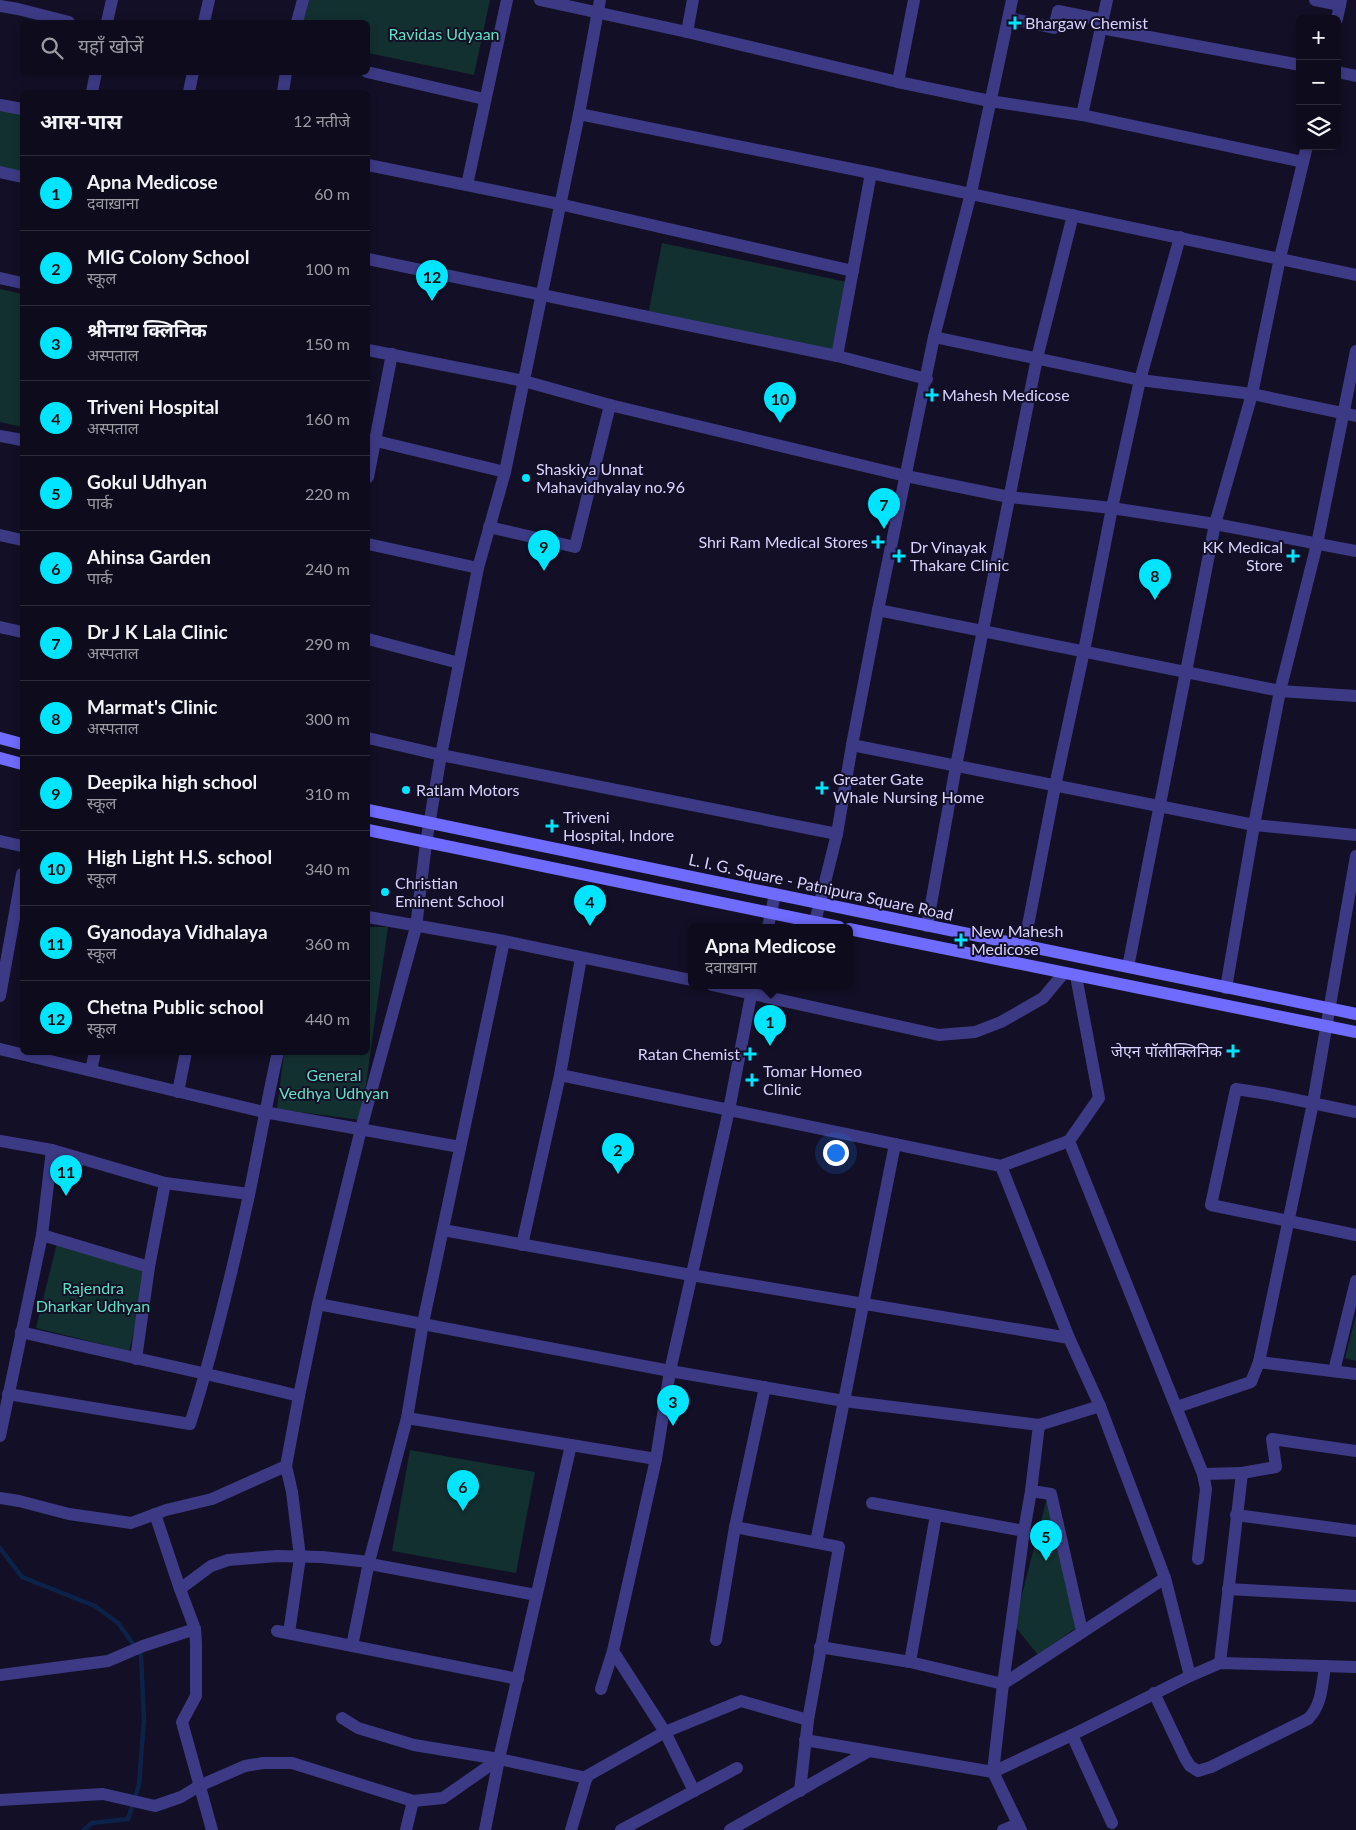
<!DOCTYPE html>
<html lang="hi">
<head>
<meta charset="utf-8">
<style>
  body { margin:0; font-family:Lato,"Noto Sans Devanagari",sans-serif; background:#171425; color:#f1f3f6 }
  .controls { position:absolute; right:15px; top:15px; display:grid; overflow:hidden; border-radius:8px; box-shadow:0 2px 8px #0003 }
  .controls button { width:45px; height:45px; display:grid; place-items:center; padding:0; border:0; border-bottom:1px solid #2e2b3b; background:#0e0b1c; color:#f1f3f6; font:25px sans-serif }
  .you { position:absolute; left:835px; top:1152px; width:18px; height:18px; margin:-12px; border:4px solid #fff; border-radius:50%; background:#1a73e8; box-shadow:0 0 0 8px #1a73e833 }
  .badge { display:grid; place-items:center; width:32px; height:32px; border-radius:50%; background:#00e5ff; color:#111; font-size:16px; font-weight:700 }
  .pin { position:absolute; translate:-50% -41px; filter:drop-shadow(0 1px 2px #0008) }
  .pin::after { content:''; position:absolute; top:26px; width:18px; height:15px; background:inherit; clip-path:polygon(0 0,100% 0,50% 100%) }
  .popup { position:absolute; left:688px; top:924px; width:165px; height:65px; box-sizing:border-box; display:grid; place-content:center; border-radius:8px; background:#0e0b1c; filter:drop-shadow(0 1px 4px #0005); font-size:16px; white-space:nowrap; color:#9b9ba3 }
  .popup b { font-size:19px; color:#f1f3f6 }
  .popup::after { content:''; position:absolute; left:50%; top:100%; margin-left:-10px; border:10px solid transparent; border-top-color:#0e0b1c }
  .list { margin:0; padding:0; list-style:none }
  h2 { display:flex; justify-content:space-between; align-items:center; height:65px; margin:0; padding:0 20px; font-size:21px }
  h2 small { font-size:16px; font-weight:400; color:#9b9ba3 }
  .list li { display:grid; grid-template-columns:32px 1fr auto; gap:15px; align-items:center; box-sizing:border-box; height:75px; padding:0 20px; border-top:1px solid #2e2b3b }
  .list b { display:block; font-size:19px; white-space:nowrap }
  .list p { margin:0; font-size:16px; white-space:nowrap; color:#9b9ba3 }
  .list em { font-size:16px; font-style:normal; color:#9b9ba3 }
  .icon { flex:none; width:28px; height:28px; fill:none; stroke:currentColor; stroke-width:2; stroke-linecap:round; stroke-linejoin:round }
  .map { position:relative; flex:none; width:1356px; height:1830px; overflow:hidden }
  .search { position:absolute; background:#0e0b1c; box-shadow:0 2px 8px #0003; left:20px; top:20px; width:350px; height:55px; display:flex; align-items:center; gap:12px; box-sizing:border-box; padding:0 18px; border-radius:8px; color:#9b9ba3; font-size:19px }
  .panel { position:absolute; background:#0e0b1c; box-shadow:0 2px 8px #0003; left:20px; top:90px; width:350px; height:965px; border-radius:8px }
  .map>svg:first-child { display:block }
  .green { fill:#12302f }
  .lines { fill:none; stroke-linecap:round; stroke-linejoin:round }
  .stream { stroke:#0c2248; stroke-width:4.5 }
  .street { stroke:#3d3a85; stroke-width:12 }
  .secondary { stroke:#6f6bff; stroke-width:12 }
  .poi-dot { fill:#00e5ff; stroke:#130f26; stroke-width:2 }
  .labels { text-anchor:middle; stroke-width:4; stroke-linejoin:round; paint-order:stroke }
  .poi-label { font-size:16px; fill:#d9d4ff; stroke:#130f26; text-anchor:start }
  .park-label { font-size:16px; fill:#5fe0c0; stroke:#130f26 }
  .street-label { font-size:16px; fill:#d9d4ff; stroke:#130f26 }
</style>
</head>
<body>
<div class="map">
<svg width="1356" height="1830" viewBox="0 0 1356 1830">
  <rect width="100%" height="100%" fill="#130f26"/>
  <g class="green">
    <polygon points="309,0 490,0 474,75 368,53 368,22 303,22"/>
    <polygon points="0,104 22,109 22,173 0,168"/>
    <polygon points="662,243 847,282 832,352 648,315"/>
    <polygon points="0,289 22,294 22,427 0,422"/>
    <polygon points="368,927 388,927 361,1120 277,1109 284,1053 368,1052"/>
    <polygon points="57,1243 151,1266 129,1351 36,1328"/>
    <polygon points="1356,1315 1356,1361 1345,1358"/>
    <polygon points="410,1450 535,1472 516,1573 392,1551"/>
    <polygon points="1047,1498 1077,1627 1038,1655 1014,1625"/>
  </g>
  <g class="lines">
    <polyline class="stream" points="0,1548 22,1577 95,1606 118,1623 141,1655 144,1720 139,1785 128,1819 92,1823 84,1830"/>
    <g class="street">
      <polyline points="540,0 687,32 898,82 990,101 1082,115 1303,162"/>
      <polyline points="1315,0 1340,5"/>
      <polyline points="0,6 18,9 69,22"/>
      <polyline points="1009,18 1054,28 1058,11 1103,20"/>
      <polyline points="1337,19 1341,0"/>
      <polyline points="107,22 112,0"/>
      <polyline points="204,22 209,0"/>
      <polyline points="297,22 303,0"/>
      <polyline points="1101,28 1300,65"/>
      <polyline points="687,32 693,0"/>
      <polyline points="367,72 484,99"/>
      <polyline points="1337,72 1356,76"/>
      <polyline points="898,82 914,0"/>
      <polyline points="92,92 96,72"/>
      <polyline points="189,92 193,72"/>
      <polyline points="283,92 286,72"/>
      <polyline points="0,105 22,109"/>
      <polyline points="579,114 871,173 1356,275"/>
      <polyline points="1082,115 1107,0"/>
      <polyline points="368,165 559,204 853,271"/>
      <polyline points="0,172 22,177"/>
      <polyline points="467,185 507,0"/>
      <polyline points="368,259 837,356 927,379"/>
      <polyline points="0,278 22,283"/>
      <polyline points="934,337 1140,380 1252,394 1356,416"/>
      <polyline points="368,350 524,381 610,405 906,476 1009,497 1112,508 1215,524 1356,551"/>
      <polyline points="837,356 871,173"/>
      <polyline points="0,436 22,440"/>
      <polyline points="368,439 505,472"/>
      <polyline points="368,477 392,354"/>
      <polyline points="489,527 575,547 610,405"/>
      <polyline points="0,535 22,540"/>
      <polyline points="368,544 478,568"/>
      <polyline points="878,610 1280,691 1356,696"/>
      <polyline points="0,627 22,632"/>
      <polyline points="368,639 459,663"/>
      <polyline points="368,738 441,755 837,834"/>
      <polyline points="852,745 1254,825 1356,835"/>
      <polyline points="0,841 22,846"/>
      <polyline points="368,917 504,941 691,980"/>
      <polyline points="815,922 837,834 852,745 878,610 934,337 971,193 1012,0"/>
      <polyline points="927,926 956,766 1037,358 1073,215"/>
      <polyline points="768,927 775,894"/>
      <polyline points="1024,946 1055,786 1084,651 1112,508 1140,380 1180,237"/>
      <polyline points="1128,967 1215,524 1252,394 1280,258 1307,146"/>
      <polyline points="712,985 939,1035 975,1032 1001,1022 1043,998 1064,973"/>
      <polyline points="1226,988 1254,825 1280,691 1317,544 1356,351"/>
      <polyline points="0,996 22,874"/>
      <polyline points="0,1049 264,1112 460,1147"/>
      <polyline points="91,1070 95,1052"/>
      <polyline points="560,1075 1001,1166 1069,1141 1099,1098 1076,976"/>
      <polyline points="178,1092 186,1052"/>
      <polyline points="1356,1112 1268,1094 1236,1089 1211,1205 1356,1235"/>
      <polyline points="0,1141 52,1150 165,1183 249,1194"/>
      <polyline points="1069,1141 1203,1474 1206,1489 1198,1559"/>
      <polyline points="1001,1166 1069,1338 1100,1406 1165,1578 1190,1676"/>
      <polyline points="443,1230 691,1275 1069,1338"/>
      <polyline points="42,1235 149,1267"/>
      <polyline points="522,1245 560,1075 581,958"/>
      <polyline points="318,1304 670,1371 844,1401 1039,1425 1100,1406"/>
      <path d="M 21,1332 C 114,1354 207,1373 299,1396"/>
      <polyline points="136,1359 149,1267 165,1183"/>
      <polyline points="1259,1362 1356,1374"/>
      <polyline points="1334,1371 1356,1281"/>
      <path d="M 8,1394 L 190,1424 C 214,1349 232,1272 249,1195 C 259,1147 267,1100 278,1052"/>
      <polyline points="1177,1407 1251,1382 1259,1362 1313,1103 1356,856"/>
      <polyline points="407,1418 656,1459"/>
      <polyline points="0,1436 42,1235 52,1150"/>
      <polyline points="1203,1474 1242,1473"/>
      <polyline points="1031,1491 1051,1494 1082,1631"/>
      <polyline points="0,1498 19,1501 69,1514 131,1523 166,1510 212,1499 286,1466"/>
      <polyline points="872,1503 1024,1531"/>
      <polyline points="155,1514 180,1589"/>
      <polyline points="1236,1515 1356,1531"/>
      <polyline points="735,1527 839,1547 808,1720 800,1791"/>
      <polyline points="816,1542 895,1144"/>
      <polyline points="370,1564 536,1595"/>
      <polyline points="1228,1589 1356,1596"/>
      <polyline points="277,1631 518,1679"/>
      <polyline points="289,1633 300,1557 292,1492 286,1466 299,1396 318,1304 361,1129 416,927 426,843 441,755 478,568 505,472 579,114 600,0"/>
      <polyline points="716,1640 735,1527 765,1387"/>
      <polyline points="352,1646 369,1562 407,1418 423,1323 504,941"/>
      <polyline points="820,1647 910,1662 1003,1684 1165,1578"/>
      <polyline points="910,1662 936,1515"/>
      <polyline points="1220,1663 1242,1473 1276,1467 1272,1439 1356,1451"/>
      <polyline points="0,1675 108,1661 143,1646 195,1629"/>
      <polyline points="601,1689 613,1651"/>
      <path d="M 1154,1693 L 1185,1758 L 1190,1766 L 1198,1771 L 1211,1767 L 1308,1719 C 1322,1705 1322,1686 1325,1666"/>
      <polyline points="342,1718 358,1728 414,1745 499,1759 587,1778"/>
      <polyline points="1072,1735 1112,1823"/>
      <polyline points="805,1740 993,1772 1072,1735 1190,1676 1220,1663 1356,1667"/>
      <polyline points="694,1791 665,1732 613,1651 656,1459 670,1371 729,1110 753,985"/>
      <polyline points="0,1800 103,1794 155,1806 181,1797 199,1786 245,1766 263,1763 292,1763 413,1801 443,1798 499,1759"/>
      <polyline points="212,1830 182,1722 196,1696 196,1643 195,1629 180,1589 211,1566 228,1560 277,1556 322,1557 369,1562"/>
      <polyline points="406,1830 413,1801"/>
      <polyline points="485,1830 499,1759 571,1445"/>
      <polyline points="571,1830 587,1776 665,1732 741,1701 808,1720"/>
      <polyline points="621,1830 737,1768"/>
      <polyline points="730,1830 869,1751"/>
      <polyline points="1003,1830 1018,1824"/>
      <polyline points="1021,1830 993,1772 1003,1684 1024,1531 1031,1491 1039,1425"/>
    </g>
    <g class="secondary">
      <polyline points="0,738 22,744"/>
      <polyline points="0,758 22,764"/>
      <polyline points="368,810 1356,1014"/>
      <polyline points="368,830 839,927"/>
      <polyline points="849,929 1356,1032"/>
    </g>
  </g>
  <g class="poi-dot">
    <path d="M1012.5 15.5h5v5h5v5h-5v5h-5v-5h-5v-5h5z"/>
    <path d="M929.5 387.5h5v5h5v5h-5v5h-5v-5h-5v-5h5z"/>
    <circle cx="526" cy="478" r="5"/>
    <path d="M875.5 534.5h5v5h5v5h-5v5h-5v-5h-5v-5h5z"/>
    <path d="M896.5 548.5h5v5h5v5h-5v5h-5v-5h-5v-5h5z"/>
    <path d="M1290.5 548.5h5v5h5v5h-5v5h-5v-5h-5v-5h5z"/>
    <path d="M819.5 780.5h5v5h5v5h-5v5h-5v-5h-5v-5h5z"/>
    <circle cx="406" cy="790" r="5"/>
    <path d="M549.5 818.5h5v5h5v5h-5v5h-5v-5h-5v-5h5z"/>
    <circle cx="385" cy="892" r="5"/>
    <path d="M958.5 932.5h5v5h5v5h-5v5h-5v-5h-5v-5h5z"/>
    <path d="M1230.5 1043.5h5v5h5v5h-5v5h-5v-5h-5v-5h5z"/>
    <path d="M747.5 1046.5h5v5h5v5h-5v5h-5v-5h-5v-5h5z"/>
    <path d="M749.5 1072.5h5v5h5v5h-5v5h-5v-5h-5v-5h5z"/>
  </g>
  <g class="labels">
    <g class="poi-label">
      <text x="1025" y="29">Bhargaw Chemist</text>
      <text x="942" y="401">Mahesh Medicose</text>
      <text x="536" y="475">Shaskiya Unnat<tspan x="536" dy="18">Mahavidhyalay no.96</tspan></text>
      <text x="868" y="548" text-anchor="end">Shri Ram Medical Stores</text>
      <text x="910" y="553">Dr Vinayak<tspan x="910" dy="18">Thakare Clinic</tspan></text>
      <text x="1283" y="553" text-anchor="end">KK Medical<tspan x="1283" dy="18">Store</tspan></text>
      <text x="833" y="785">Greater Gate<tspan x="833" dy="18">Whale Nursing Home</tspan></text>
      <text x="416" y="796">Ratlam Motors</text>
      <text x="563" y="823">Triveni<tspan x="563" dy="18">Hospital, Indore</tspan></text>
      <text x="395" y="889">Christian<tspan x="395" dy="18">Eminent School</tspan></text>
      <text x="971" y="937">New Mahesh<tspan x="971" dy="18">Medicose</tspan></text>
      <text x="1222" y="1057" text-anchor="end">जेएन पॉलीक्लिनिक</text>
      <text x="740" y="1060" text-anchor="end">Ratan Chemist</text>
      <text x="763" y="1077">Tomar Homeo<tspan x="763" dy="18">Clinic</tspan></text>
    </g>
    <g class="park-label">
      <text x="444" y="40">Ravidas Udyaan</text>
      <text x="334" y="1081">General<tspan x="334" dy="18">Vedhya Udhyan</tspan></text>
      <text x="93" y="1294">Rajendra<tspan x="93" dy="18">Dharkar Udhyan</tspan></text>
    </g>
    <g class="street-label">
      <text transform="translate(821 887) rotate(12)" y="6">L. I. G. Square - Patnipura Square Road</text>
    </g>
  </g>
</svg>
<div class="controls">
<button>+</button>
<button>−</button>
<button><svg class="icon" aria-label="layers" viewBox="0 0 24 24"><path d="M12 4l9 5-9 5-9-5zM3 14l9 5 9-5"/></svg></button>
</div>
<div class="you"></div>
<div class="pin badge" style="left:770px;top:1046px">1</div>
<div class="popup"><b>Apna Medicose</b>दवाख़ाना</div>
<div class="pin badge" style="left:618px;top:1174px">2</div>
<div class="pin badge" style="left:673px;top:1426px">3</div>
<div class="pin badge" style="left:590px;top:926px">4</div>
<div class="pin badge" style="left:1046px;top:1561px">5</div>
<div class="pin badge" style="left:463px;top:1511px">6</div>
<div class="pin badge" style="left:884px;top:529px">7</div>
<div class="pin badge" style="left:1155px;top:600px">8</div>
<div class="pin badge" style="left:544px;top:571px">9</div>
<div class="pin badge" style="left:780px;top:423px">10</div>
<div class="pin badge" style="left:66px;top:1196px">11</div>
<div class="pin badge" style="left:432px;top:301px">12</div>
<div class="search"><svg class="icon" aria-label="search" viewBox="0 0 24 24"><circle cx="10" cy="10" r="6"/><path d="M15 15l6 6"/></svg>यहाँ खोजें</div>
<section class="panel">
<h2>आस-पास<small>12 नतीजे</small></h2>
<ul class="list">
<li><span class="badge">1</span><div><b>Apna Medicose</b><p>दवाख़ाना</p></div><em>60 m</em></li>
<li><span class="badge">2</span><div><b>MIG Colony School</b><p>स्कूल</p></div><em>100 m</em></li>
<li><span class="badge">3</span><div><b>श्रीनाथ क्लिनिक</b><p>अस्पताल</p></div><em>150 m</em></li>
<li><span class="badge">4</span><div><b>Triveni Hospital</b><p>अस्पताल</p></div><em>160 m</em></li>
<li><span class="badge">5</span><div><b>Gokul Udhyan</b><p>पार्क</p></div><em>220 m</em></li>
<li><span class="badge">6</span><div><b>Ahinsa Garden</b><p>पार्क</p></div><em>240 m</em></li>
<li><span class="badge">7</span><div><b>Dr J K Lala Clinic</b><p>अस्पताल</p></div><em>290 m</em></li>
<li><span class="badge">8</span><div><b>Marmat's Clinic</b><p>अस्पताल</p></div><em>300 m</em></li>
<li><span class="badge">9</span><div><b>Deepika high school</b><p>स्कूल</p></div><em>310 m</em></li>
<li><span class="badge">10</span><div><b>High Light H.S. school</b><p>स्कूल</p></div><em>340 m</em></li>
<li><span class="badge">11</span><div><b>Gyanodaya Vidhalaya</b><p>स्कूल</p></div><em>360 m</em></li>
<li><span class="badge">12</span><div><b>Chetna Public school</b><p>स्कूल</p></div><em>440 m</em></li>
</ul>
</section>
</div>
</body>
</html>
